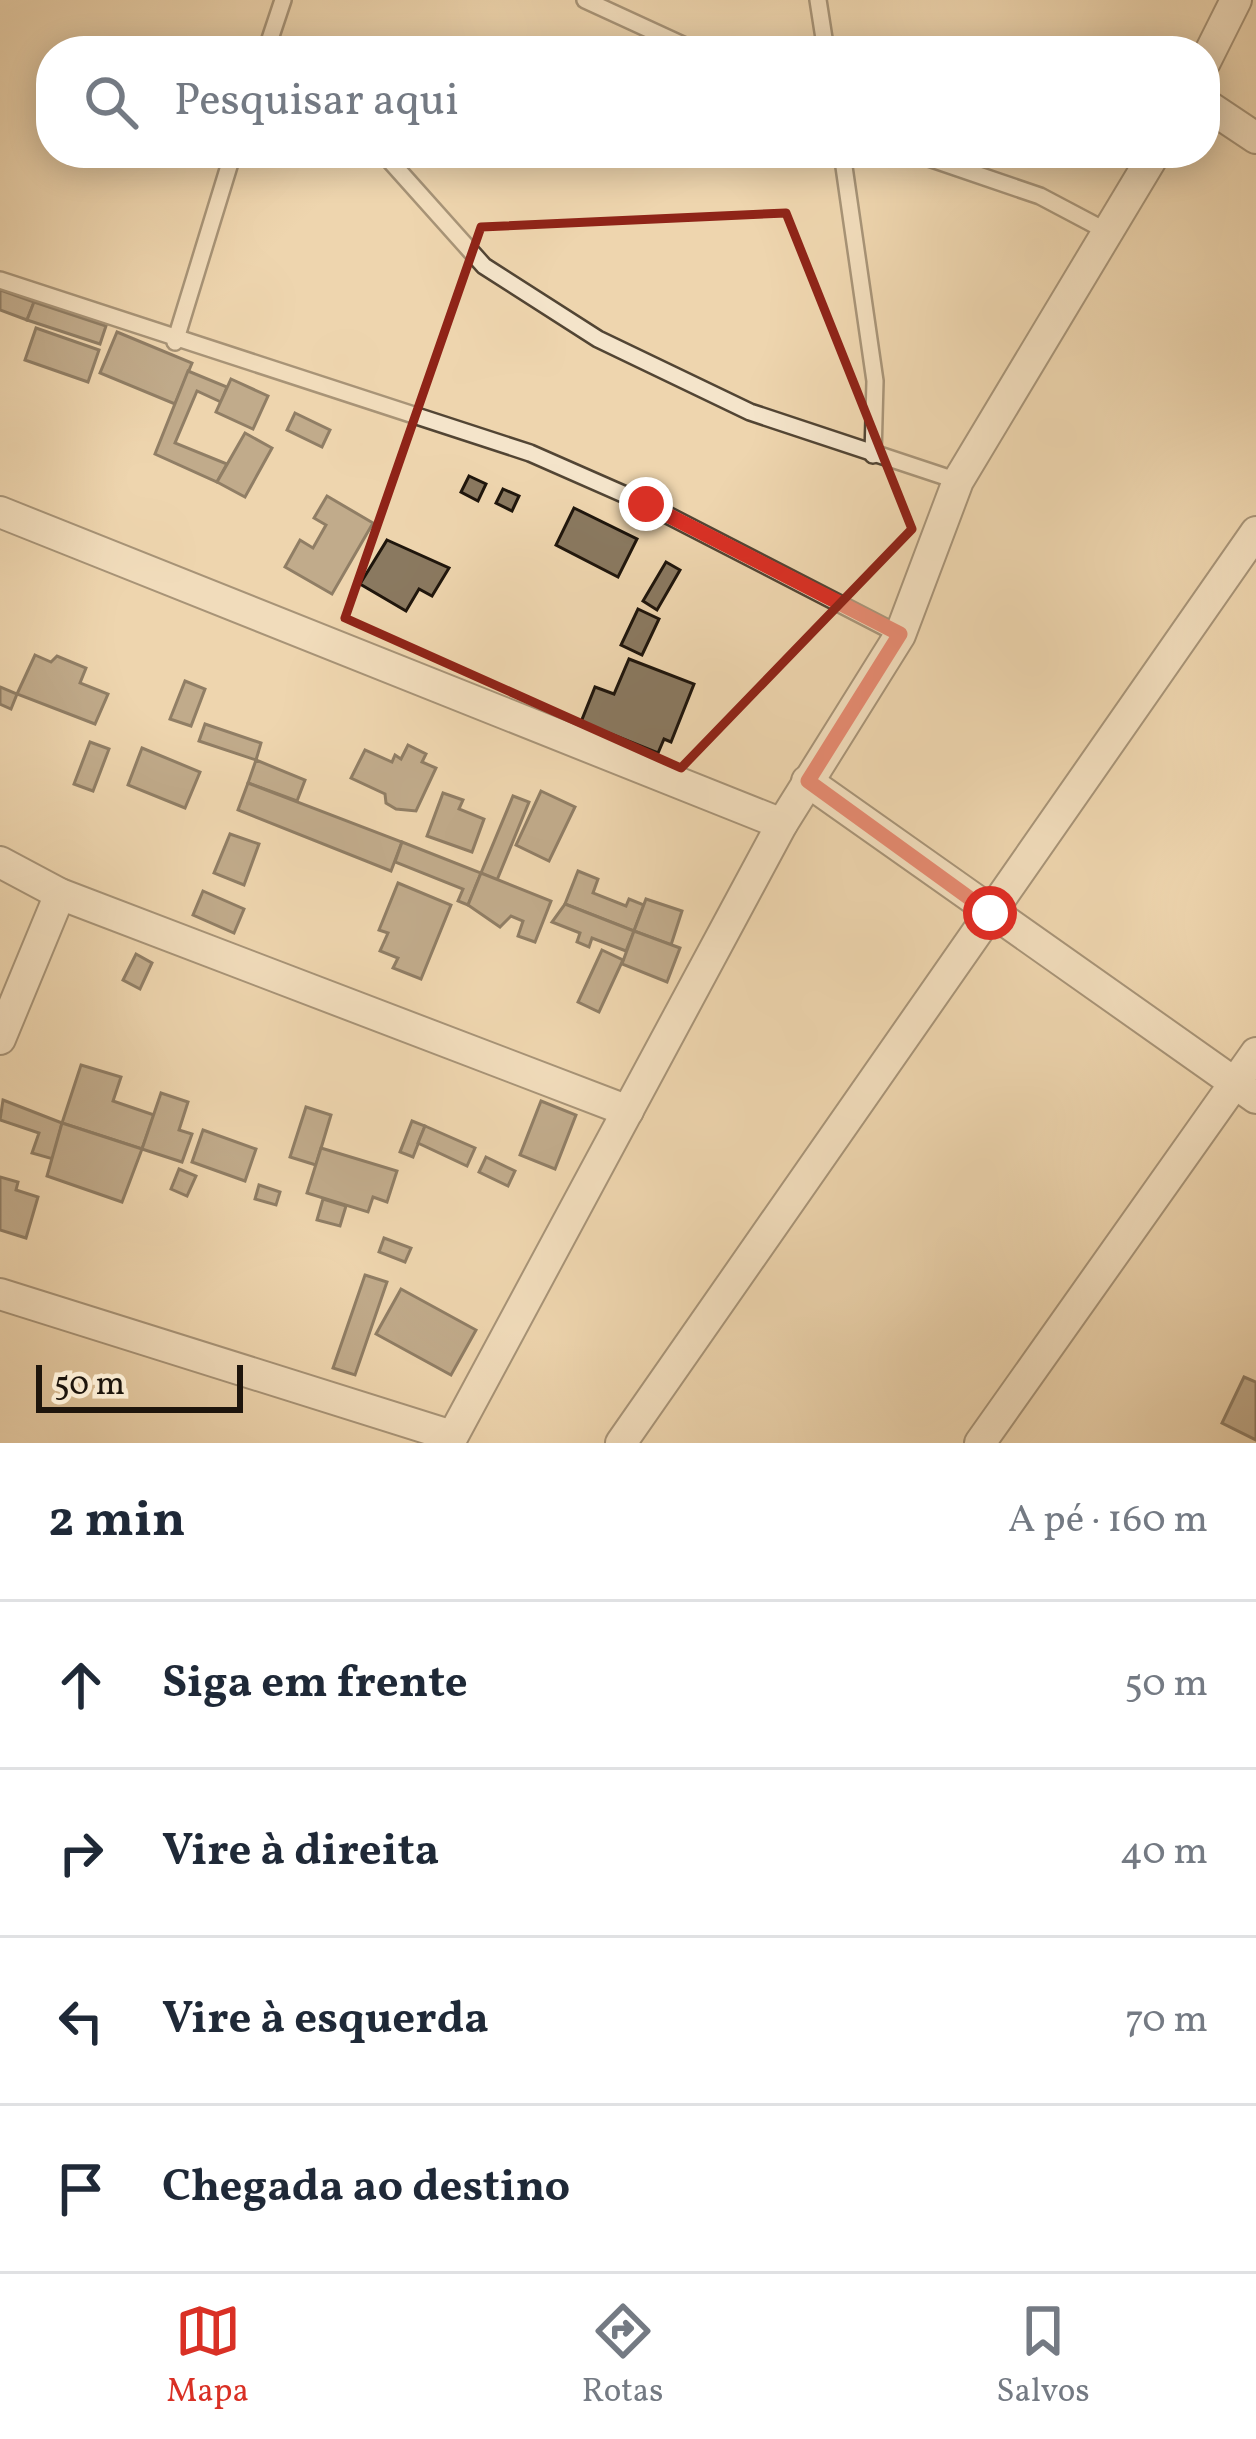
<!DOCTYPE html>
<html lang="pt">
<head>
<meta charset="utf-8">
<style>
  body { margin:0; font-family:Vollkorn,serif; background:#f6f6f7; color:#1f2937 }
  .scale { position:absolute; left:36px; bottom:30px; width:207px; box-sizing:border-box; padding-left:12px; border:6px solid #1e150c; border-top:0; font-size:33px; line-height:42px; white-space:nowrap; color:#1e150c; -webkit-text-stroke:9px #f4e4ca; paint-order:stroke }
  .stop { position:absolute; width:36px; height:36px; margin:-27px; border:9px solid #d93025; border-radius:50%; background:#fff }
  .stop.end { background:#d93025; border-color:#fff; box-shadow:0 3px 12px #0008 }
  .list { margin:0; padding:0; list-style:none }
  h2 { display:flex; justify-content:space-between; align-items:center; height:156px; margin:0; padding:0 48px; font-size:51px }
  h2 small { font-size:39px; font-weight:400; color:#747a83 }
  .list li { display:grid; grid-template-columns:78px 1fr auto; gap:36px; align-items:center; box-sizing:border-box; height:168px; padding:0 48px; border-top:3px solid #e0e1e3 }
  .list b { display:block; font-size:45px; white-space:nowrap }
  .list em { font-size:39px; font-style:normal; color:#747a83 }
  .icon { flex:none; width:66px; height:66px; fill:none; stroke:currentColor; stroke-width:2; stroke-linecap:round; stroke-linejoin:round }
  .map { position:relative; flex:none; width:1256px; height:1443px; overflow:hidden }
  .search { position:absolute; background:#fff; box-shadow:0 6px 30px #0003; left:36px; right:36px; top:36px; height:132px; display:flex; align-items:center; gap:30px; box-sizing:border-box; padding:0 42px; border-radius:48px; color:#747a83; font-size:45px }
  .sheet { height:828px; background:#fff }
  nav { display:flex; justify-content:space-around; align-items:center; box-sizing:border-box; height:168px; border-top:3px solid #e0e1e3; background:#fff; font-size:33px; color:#747a83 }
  nav a { display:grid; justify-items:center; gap:6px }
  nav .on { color:#d93025 }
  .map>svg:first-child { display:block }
  .building { fill:#8a7960; stroke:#1e150c; stroke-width:3 }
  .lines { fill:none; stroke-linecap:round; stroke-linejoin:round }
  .service-casing { stroke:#524534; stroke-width:20 }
  .minor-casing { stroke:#524534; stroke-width:34 }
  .service { stroke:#f4e4ca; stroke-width:15 }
  .minor { stroke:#f4e4ca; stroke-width:30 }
  .route { stroke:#d93025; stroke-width:15 }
  .marked { fill:none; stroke:#8f2418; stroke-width:9; stroke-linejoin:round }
</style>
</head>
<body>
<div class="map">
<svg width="1256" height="1443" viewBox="0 0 1256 1443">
  <rect width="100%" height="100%" fill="#eed5ae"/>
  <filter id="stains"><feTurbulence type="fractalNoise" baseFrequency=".00167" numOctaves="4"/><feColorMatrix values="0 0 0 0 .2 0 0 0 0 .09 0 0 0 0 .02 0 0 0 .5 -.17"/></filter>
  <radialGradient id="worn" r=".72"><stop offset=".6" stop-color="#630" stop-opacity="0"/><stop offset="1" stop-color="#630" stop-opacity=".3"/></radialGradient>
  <g class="building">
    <polygon points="0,290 34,302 27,320 0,310"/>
    <polygon points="34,302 106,326 100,344 27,320"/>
    <polygon points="36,328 99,350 88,382 25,360"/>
    <polygon points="117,332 192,363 175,404 100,373"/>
    <polygon points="188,371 227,387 221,402 197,391 175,443 227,464 217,482 155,454"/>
    <polygon points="231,379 268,396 253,429 216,412"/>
    <polygon points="295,413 330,430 322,447 287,430"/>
    <polygon points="245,433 272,448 245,497 217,482"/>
    <polygon points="469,476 486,484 478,501 461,492"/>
    <polygon points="503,489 519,496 512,511 496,503"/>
    <polygon points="327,496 373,523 332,594 285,567 300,540 313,548 326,525 314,518"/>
    <polygon points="574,508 637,539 618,577 556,545"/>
    <polygon points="387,540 449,568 432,596 419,589 406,611 360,584"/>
    <polygon points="666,562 680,570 657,610 643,601"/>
    <polygon points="638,609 659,619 642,655 621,645"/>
    <polygon points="35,655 51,662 57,656 86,668 80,683 108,694 95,724 17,694"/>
    <polygon points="629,659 694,684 671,742 664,739 658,753 581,722 595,687 614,694"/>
    <polygon points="185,681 205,689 191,726 170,719"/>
    <polygon points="0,687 17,694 11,709 0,704"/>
    <polygon points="205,724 261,743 256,760 199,741"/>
    <polygon points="90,742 109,749 93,791 74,784"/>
    <polygon points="408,745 426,754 422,762 436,768 416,811 396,809 386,803 385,794 351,778 365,750 392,762 395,755 401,759"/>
    <polygon points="142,748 200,772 185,808 128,785"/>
    <polygon points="256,760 305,780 297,801 248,783"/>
    <polygon points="248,783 402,842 391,871 238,810"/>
    <polygon points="541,791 575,807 549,861 516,845"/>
    <polygon points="443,793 463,800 459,809 484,819 472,852 427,836"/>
    <polygon points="513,796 529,802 497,880 481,873"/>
    <polygon points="230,834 259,844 244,885 214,873"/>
    <polygon points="402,842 481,873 468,905 458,901 463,889 395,862"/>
    <polygon points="578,871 598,879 593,893 626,906 629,899 644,905 634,931 565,904"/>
    <polygon points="481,873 551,901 535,942 518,936 523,921 511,916 500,927 468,905"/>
    <polygon points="398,883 451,905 421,979 393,968 398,958 380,951 388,933 379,930"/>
    <polygon points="203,891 244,909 234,933 193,915"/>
    <polygon points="646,899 682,911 671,945 634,931"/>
    <polygon points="565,904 634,931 626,951 592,938 589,947 577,942 580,933 552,922"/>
    <polygon points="634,931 680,948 667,982 622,964"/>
    <polygon points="602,950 623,960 599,1012 578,1002"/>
    <polygon points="136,954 152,963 140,989 123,980"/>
    <polygon points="81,1065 121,1077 113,1101 154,1115 142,1149 62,1123"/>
    <polygon points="161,1093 188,1102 179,1130 192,1134 182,1162 142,1149"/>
    <polygon points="3,1100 62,1123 53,1159 32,1153 39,1133 0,1120"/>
    <polygon points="541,1101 576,1115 555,1169 520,1155"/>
    <polygon points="306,1107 331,1115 316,1165 290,1157"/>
    <polygon points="412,1121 425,1126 413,1157 400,1152"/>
    <polygon points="62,1123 142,1149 122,1202 47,1176"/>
    <polygon points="425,1126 475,1148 467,1166 418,1143"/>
    <polygon points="203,1130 256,1149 245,1181 192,1162"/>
    <polygon points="321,1148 397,1171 387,1202 373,1197 368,1212 307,1193"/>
    <polygon points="486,1157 515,1171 508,1186 479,1172"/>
    <polygon points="179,1169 196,1176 187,1196 171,1189"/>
    <polygon points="0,1177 18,1182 16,1190 38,1197 26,1238 0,1230"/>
    <polygon points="259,1185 280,1192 276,1205 255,1199"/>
    <polygon points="323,1199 346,1206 340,1226 317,1220"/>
    <polygon points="384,1238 411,1248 405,1262 379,1252"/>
    <polygon points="365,1275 387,1282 355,1375 333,1368"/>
    <polygon points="401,1289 476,1330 451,1375 376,1334"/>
    <polygon points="1244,1377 1256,1382 1256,1440 1222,1423"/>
  </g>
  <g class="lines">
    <defs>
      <g id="service">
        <polyline points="585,0 696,51"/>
        <polyline points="818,0 826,51"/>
        <polyline points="266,51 283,0"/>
        <polyline points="383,153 484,266 598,339 750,412 958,481"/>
        <polyline points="842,153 875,381 873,455"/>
        <polyline points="914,153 1040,196 1110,233"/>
        <polyline points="0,280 530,453 646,504 900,635"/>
        <polyline points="175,342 233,153"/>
      </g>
      <g id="minor">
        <polyline points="1205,62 1236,0"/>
        <polyline points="1205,104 1256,138"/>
        <polyline points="0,512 782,824"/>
        <polyline points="807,781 1256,1098"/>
        <polyline points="0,862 60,894 628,1111"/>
        <polyline points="0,1039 60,894"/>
        <polyline points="0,1294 452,1436"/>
        <polyline points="449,1443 782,824 900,635 958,481 1155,153"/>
        <polyline points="621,1443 1256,532"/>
        <polyline points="980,1443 1256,1053"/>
      </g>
    </defs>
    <use href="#service" class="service-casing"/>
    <use href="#minor" class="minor-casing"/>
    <use href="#service" class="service"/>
    <use href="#minor" class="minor"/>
  </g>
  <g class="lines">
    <polyline class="route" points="646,504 900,634 808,781 990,913"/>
  </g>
  <path d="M0 0H1256V1443H0ZM 786,213 L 912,529 L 681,768 L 345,618 L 481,227 Z" fill="#eed5ae" fill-opacity=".55" fill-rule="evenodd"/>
  <path class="marked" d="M 786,213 L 912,529 L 681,768 L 345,618 L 481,227 Z"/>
  <rect width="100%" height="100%" filter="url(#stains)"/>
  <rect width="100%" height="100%" fill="url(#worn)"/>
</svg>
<div class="scale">50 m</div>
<div class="stop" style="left:990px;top:913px"></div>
<div class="stop end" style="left:646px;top:504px"></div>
<div class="search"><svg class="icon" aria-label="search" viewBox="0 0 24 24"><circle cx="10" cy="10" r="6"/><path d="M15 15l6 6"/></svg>Pesquisar aqui</div>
</div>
<section class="sheet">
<h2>2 min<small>A pé · 160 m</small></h2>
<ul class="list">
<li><svg class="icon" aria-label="ahead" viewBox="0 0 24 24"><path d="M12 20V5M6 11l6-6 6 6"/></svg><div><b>Siga em frente</b></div><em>50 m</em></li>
<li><svg class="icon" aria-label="right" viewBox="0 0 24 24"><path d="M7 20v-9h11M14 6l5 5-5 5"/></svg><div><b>Vire à direita</b></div><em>40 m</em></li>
<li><svg class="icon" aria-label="left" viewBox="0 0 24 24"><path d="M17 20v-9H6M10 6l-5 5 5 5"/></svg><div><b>Vire à esquerda</b></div><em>70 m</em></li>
<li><svg class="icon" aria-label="arrive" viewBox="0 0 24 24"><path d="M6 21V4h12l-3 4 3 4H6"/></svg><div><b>Chegada ao destino</b></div></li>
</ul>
</section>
<nav>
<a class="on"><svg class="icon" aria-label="map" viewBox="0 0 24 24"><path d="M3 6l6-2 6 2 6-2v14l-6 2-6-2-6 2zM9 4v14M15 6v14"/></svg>Mapa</a>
<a><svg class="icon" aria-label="directions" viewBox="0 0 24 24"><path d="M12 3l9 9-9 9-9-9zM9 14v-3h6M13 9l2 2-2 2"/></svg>Rotas</a>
<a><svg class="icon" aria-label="saved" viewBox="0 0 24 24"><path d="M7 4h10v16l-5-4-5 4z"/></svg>Salvos</a>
</nav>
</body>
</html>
